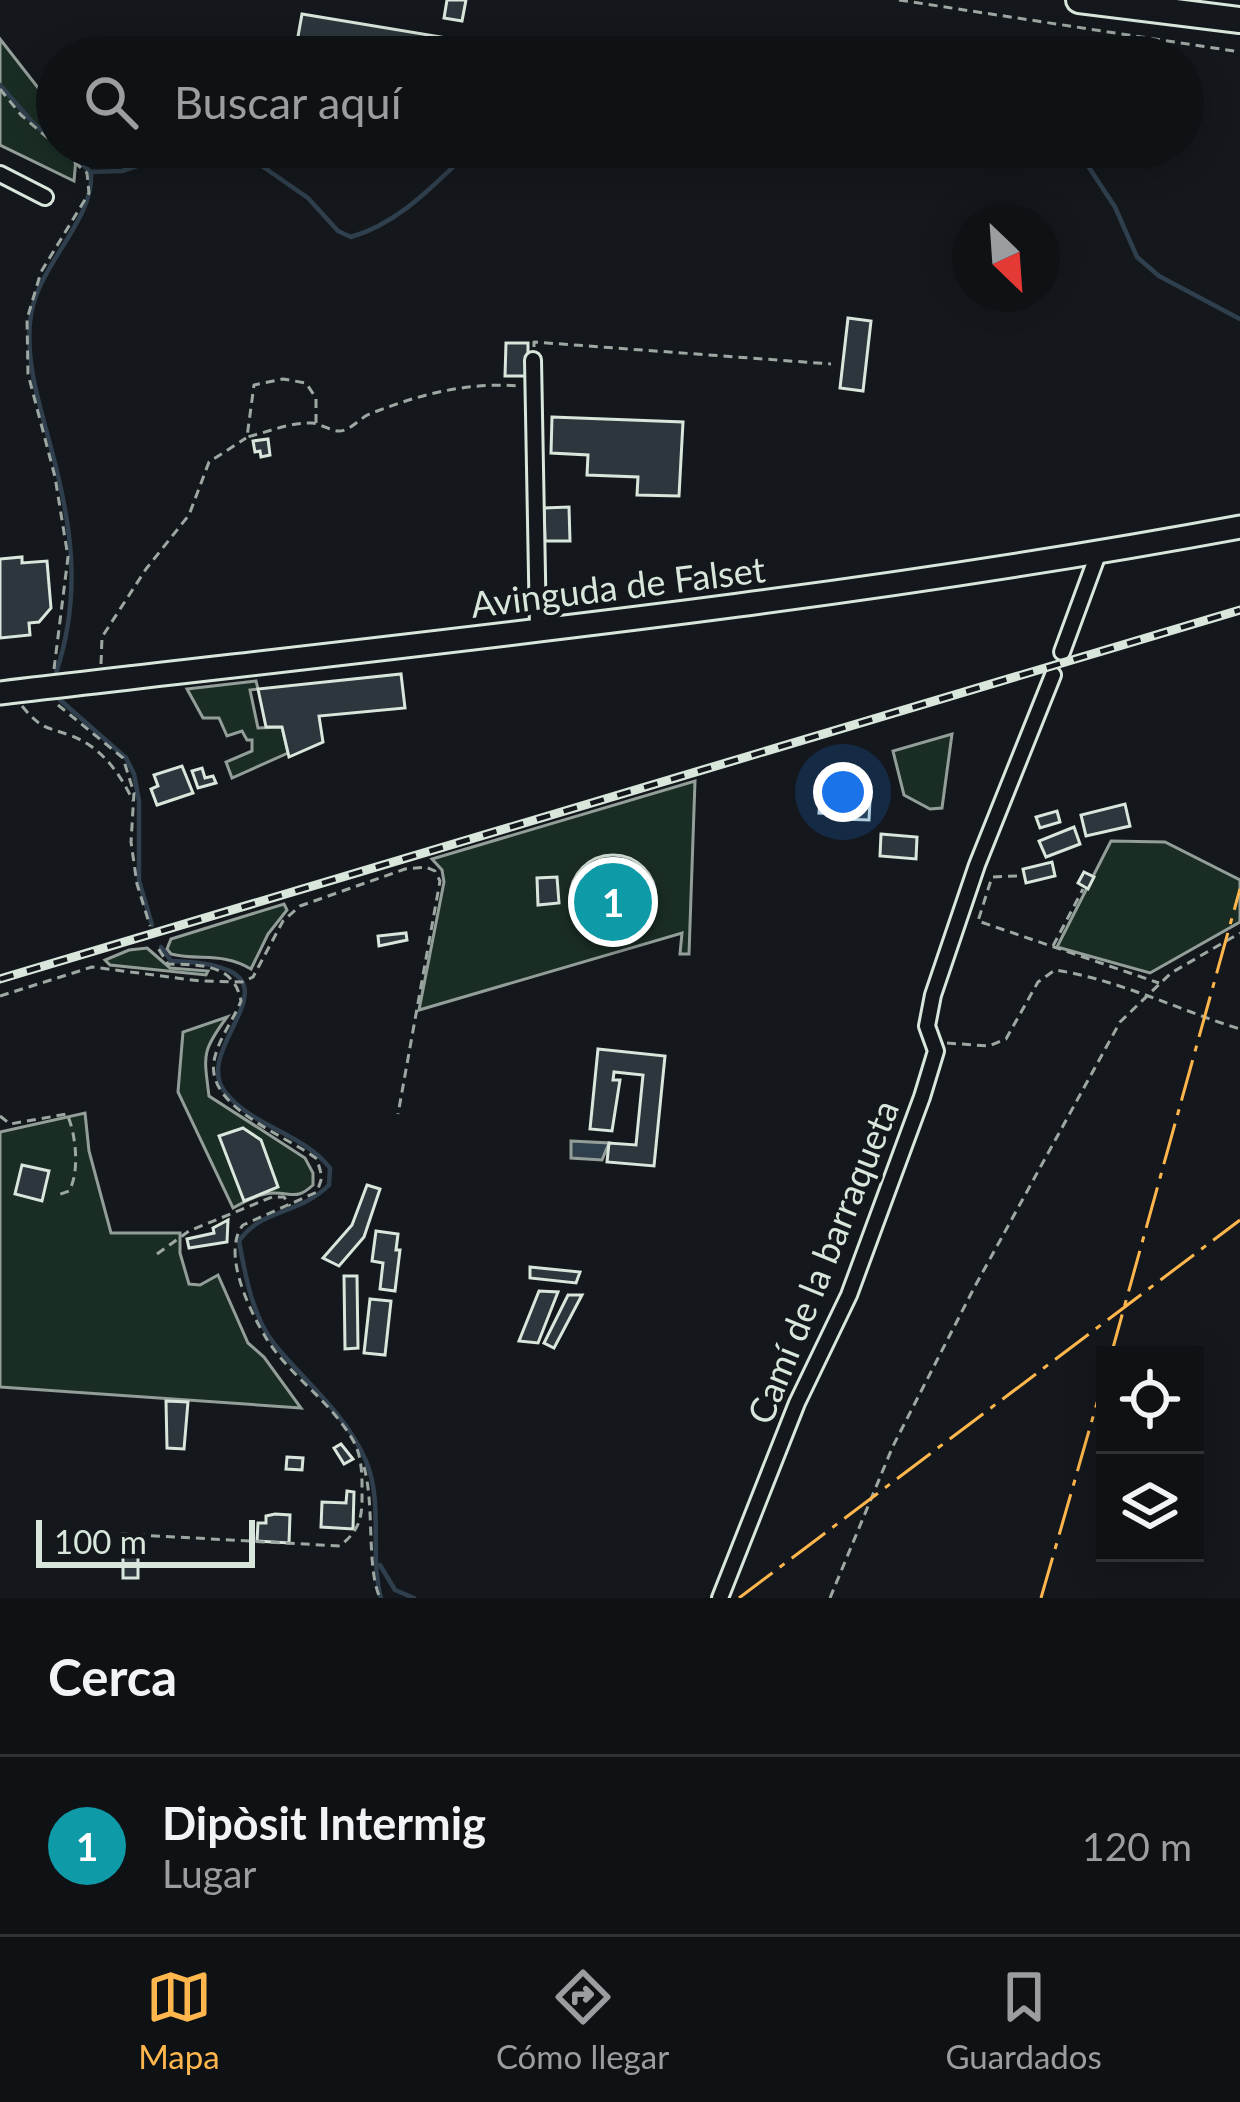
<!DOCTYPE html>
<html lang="es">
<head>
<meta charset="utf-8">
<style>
  body { margin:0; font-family:Lato,sans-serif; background:#1d2022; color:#f1f3f6 }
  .controls { position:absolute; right:36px; bottom:36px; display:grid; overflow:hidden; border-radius:0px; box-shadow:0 6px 30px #0003 }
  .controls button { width:108px; height:108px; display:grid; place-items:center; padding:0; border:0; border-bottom:3px solid #2f3234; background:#0f1215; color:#f1f3f6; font:60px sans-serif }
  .compass { position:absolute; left:952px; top:204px; width:108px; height:108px; border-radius:50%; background:#0f1215; box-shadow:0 6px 30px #0003; rotate:155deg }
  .scale { position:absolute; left:36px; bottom:30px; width:219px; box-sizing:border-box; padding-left:12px; border:6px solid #d8e6dc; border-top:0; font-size:33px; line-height:42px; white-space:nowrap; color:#d8e6dc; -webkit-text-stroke:9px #14181c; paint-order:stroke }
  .you { position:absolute; left:843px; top:792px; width:42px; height:42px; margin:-30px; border:9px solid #fff; border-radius:50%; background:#1a73e8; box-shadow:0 0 0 18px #1a73e833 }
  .badge { display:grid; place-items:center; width:78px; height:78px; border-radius:50%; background:#ffb74d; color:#fff; font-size:39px; font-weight:700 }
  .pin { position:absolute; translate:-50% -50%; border:6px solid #fff; box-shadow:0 3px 12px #0006 }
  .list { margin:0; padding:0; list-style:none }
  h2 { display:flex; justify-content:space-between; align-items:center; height:156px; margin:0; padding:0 48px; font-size:51px }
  h2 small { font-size:39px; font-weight:400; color:#9b9ea0 }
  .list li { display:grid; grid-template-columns:78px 1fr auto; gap:36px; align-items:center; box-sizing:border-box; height:180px; padding:0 48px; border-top:3px solid #2f3234 }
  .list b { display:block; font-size:45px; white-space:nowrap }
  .list p { margin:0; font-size:39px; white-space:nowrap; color:#9b9ea0 }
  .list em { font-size:39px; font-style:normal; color:#9b9ea0 }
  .icon { flex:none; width:66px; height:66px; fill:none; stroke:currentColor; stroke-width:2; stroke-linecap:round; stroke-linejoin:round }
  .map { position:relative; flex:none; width:1240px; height:1598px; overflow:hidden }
  .search { position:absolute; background:#0f1215; box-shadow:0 6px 30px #0003; left:36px; right:36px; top:36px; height:132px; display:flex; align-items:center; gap:30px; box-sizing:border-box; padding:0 42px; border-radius:66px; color:#9b9ea0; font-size:45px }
  .sheet { height:336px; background:#0f1215 }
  nav { display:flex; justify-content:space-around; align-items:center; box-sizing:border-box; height:168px; border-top:3px solid #2f3234; background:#0f1215; font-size:33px; color:#9b9ea0 }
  nav a { display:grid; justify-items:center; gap:6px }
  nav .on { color:#ffb74d }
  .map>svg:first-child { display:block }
  .green { fill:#1a2d24; stroke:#939e99; stroke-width:3 }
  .water { fill:#2f3f4d; stroke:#939e99; stroke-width:3 }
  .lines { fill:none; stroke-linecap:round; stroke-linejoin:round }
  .stream { stroke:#2f3f4d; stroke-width:4.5 }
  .building { fill:#2c363c; stroke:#d8e6dc; stroke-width:3 }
  .minor-casing { stroke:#d8e6dc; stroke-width:20 }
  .primary-casing { stroke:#d8e6dc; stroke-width:27 }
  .motorway-casing { stroke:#d8e6dc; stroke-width:30 }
  .path { stroke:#9da8a2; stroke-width:3; stroke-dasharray:9 6; stroke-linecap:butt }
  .minor { stroke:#14181c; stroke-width:14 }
  .primary { stroke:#14181c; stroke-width:21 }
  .motorway { stroke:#14181c; stroke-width:24 }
  .rail-casing { stroke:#d8e6dc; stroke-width:9 }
  .rail { stroke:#14181c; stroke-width:4.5; stroke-dasharray:14; stroke-linecap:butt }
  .power { stroke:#ffb74d; stroke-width:3; stroke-dasharray:42 9 6 9; stroke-linecap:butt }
  .labels { text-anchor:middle; stroke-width:9; stroke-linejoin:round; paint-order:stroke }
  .street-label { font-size:36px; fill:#d8e6dc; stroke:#14181c }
</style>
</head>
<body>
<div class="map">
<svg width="1240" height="1598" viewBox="0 0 1240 1598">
  <rect width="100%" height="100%" fill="#14181c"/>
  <g class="green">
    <polygon points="0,39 57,112 57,147 77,147 74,181 0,145"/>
    <polygon points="256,681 258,689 250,690 258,728 282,727 288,753 232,778 226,762 252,751 252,740 247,740 242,731 227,736 219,718 203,718 187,689"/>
    <polygon points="952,734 942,808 930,809 904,795 893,751"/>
    <polygon points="695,781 689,954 680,954 682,933 419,1010 444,882 442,870 432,859"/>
    <polygon points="1111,841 1165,842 1240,880 1240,922 1150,973 1057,947"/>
    <path d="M 284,904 L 287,910 L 268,934 L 251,969 C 223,952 200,961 171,954 L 167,949 L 171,939 Z"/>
    <polygon points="147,948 170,968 208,971 206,975 110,965 105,960 129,950"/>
    <path d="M 227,1017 C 201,1052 204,1055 209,1096 L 305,1158 L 313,1173 L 313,1185 C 297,1200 293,1193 274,1193 C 261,1193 245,1201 233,1208 L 178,1092 L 183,1032 Z"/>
    <polygon points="85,1113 89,1151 111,1233 180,1233 180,1253 189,1284 200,1285 218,1275 248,1343 264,1357 301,1408 0,1387 0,1132"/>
  </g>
  <polygon class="water" points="571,1141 609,1143 602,1160 571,1158"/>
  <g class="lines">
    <g class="stream">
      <polyline points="0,85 34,124 57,144"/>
      <polyline points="61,147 91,172"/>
      <polyline points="1066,147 1088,166 1115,207 1137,257 1159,276 1240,319"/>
      <path d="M 91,172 L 122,171 L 187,149 L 225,153 L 259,164 L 308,198 L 338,231 L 351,237 C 402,222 436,182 474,147"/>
      <path d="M 56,673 C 82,595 72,525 51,448 C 40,406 26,365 30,322 C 34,267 95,222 91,172"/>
      <polyline points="59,699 126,758 134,774 139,801 139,881 152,925"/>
      <path d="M 161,947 L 171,961 C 323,965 187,1044 225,1092 C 252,1127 303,1133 330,1168 L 329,1185 C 299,1215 262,1208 239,1241 C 245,1275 253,1318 275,1345 C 307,1384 345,1413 366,1461 C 384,1504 369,1554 381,1598"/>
      <polyline points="380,1565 395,1590 414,1598"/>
    </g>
  </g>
  <g class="building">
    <polygon points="447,0 466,0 462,21 444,18"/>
    <polygon points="302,14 519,50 518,57 389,57 297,42"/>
    <polygon points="848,318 871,321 863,391 840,388"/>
    <polygon points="506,343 528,343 528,376 505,376"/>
    <polygon points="552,417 683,422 679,496 637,495 638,477 587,475 588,455 551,453"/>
    <polygon points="268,439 270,455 261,457 260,451 255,452 253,441"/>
    <polygon points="569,507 570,541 545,541 544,508"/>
    <polygon points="22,557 22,563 47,561 51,608 39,622 29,623 30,635 0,638 0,559"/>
    <polygon points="401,674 405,708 319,716 323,742 289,757 282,727 266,727 258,689"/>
    <polygon points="182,766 193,793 157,805 151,789 158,786 154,775"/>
    <polygon points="202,768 205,778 213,776 216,783 198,788 192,771"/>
    <polygon points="820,799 870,800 869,820 842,819 843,814 819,813"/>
    <polygon points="1125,804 1130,826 1086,836 1081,815"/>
    <polygon points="1057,811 1060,822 1040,828 1036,817"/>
    <polygon points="1074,827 1080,844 1046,857 1039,841"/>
    <polygon points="881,834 917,837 916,859 880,856"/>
    <circle cx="613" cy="898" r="43"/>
    <polygon points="1052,862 1055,876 1026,883 1023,869"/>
    <polygon points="1084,872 1094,877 1088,889 1078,883"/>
    <polygon points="557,877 559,903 538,905 537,878"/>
    <polygon points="406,933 407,940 379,946 378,936"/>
    <polygon points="598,1049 665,1056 654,1166 607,1162 609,1143 636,1145 643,1075 614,1072 613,1080 620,1080 612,1131 590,1129"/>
    <polygon points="243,1128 261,1140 278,1187 244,1201 219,1136"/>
    <polygon points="22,1165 49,1171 42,1201 15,1194"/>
    <polygon points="367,1185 380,1189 364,1237 339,1266 323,1258 352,1225"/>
    <polygon points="228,1220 227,1242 189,1248 187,1239 214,1233 213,1228"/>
    <polygon points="376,1231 398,1234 396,1250 400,1250 395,1291 380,1289 383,1263 372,1261"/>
    <polygon points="530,1267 580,1272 576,1283 530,1278"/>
    <polygon points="344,1276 357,1276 358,1348 345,1349"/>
    <polygon points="539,1291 558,1292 538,1343 519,1341"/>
    <polygon points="568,1295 582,1295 554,1348 544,1343"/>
    <polygon points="370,1299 391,1301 385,1355 364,1353"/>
    <polygon points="166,1401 188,1402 184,1449 167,1448"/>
    <polygon points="341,1444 353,1459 344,1464 334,1448"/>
    <polygon points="287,1457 303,1458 302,1470 286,1469"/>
    <polygon points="347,1491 354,1492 353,1529 321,1527 322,1502 346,1503"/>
    <polygon points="275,1514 290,1515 289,1543 257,1541 258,1523 266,1523 266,1516"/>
    <rect x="123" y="1554" width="15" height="24"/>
  </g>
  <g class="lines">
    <defs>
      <g id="minor">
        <polyline points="0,174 45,197"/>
        <polyline points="533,360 538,629"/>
        <polyline points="1062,652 1098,554"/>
        <polyline points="720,1598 797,1403 849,1295 922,1097 936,1051 927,1026 933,995 977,865 1053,675"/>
      </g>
      <path id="primary" d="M 0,693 C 414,644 830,603 1240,527"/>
      <polyline id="motorway" points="1079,0 1240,20"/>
    </defs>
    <use href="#minor" class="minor-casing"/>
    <use href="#primary" class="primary-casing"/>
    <use href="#motorway" class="motorway-casing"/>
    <g class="path">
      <polyline points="899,0 1240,52"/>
      <polyline points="0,89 21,115 56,145"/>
      <polyline points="534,347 534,342 831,364"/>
      <path d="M 316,423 L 316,398 L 306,383 L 283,379 L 254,385 L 247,437 C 268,432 291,422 312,423 C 322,424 330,431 339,431 C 351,431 360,417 372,413 C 421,394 467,382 520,386"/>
      <polyline points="101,664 102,637 146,569 189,515 209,462 246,438"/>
      <polyline points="54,669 68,557 55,477 28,374 27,319 41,272 89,193 87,173 57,147"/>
      <polyline points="58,705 123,758 134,793 131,842 137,884 150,926"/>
      <path d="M 22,706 C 42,730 45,726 72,736 C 101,747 120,773 133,801"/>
      <polyline points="1017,876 992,877 978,921 1159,983"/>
      <polyline points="1053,946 1083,889"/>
      <polyline points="0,996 92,967 200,981 242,982 253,977 283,921 300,906 405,869 426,867 435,871 440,881 398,1114"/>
      <path d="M 947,1043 L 989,1046 L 1006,1039 L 1038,982 L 1055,970 C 1120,980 1178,1010 1240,1029"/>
      <path d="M 0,1116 L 10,1124 L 67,1114 C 76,1134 80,1172 69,1191 L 55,1196"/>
      <polyline points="157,1254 189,1231 272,1197 284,1197 290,1206"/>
      <path d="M 364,1467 C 375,1506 366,1567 380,1598"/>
      <path d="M 121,1534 L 340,1546 C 357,1532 362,1521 362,1499 C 362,1481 363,1461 355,1444 C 333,1402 290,1377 266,1338 C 250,1311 221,1253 243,1225 L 317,1192 L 322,1177 L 317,1159 C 286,1135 206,1108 214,1061 C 218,1039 233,1021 241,1001 C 234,963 200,965 168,964 L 158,948"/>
      <polyline points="830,1598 893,1446 974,1288 1120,1022 1171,973 1240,933"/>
    </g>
    <use href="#minor" class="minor"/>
    <use href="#primary" class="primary"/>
    <use href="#motorway" class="motorway"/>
    <defs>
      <polyline id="rail" points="0,979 1240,610"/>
    </defs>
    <use href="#rail" class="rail-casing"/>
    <use href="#rail" class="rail"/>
    <g class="power">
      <polyline points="1111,1355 1240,889"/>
      <polyline points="739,1598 1240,1220"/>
      <polyline points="1041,1598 1105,1375"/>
    </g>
  </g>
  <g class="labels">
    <g class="street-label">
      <text transform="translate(618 587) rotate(-7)" y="13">Avinguda de Falset</text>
      <text transform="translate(823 1262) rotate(-68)" y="13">Camí de la barraqueta</text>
    </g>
  </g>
</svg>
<div class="controls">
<button><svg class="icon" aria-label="locate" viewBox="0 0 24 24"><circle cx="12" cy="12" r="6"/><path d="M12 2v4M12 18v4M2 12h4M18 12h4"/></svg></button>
<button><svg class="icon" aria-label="layers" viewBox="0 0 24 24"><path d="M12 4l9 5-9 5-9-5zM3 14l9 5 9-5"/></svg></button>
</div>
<svg class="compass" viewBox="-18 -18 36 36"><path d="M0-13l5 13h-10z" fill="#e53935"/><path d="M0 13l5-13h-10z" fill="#9b9ea0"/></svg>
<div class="scale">100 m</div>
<div class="you"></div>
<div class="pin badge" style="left:613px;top:902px;background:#0f9aa8">1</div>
<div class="search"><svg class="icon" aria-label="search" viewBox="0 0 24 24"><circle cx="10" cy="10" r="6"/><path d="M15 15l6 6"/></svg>Buscar aquí</div>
</div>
<section class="sheet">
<h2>Cerca<small></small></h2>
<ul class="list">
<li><span class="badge" style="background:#0f9aa8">1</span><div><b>Dipòsit Intermig</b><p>Lugar</p></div><em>120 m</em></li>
</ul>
</section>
<nav>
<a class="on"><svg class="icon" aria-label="map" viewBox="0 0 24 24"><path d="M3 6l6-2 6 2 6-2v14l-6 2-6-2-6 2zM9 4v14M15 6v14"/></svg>Mapa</a>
<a><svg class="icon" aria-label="directions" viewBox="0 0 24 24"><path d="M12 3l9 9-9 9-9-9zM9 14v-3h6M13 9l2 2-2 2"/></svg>Cómo llegar</a>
<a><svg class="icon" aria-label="saved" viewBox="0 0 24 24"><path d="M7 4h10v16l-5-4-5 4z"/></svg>Guardados</a>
</nav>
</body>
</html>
